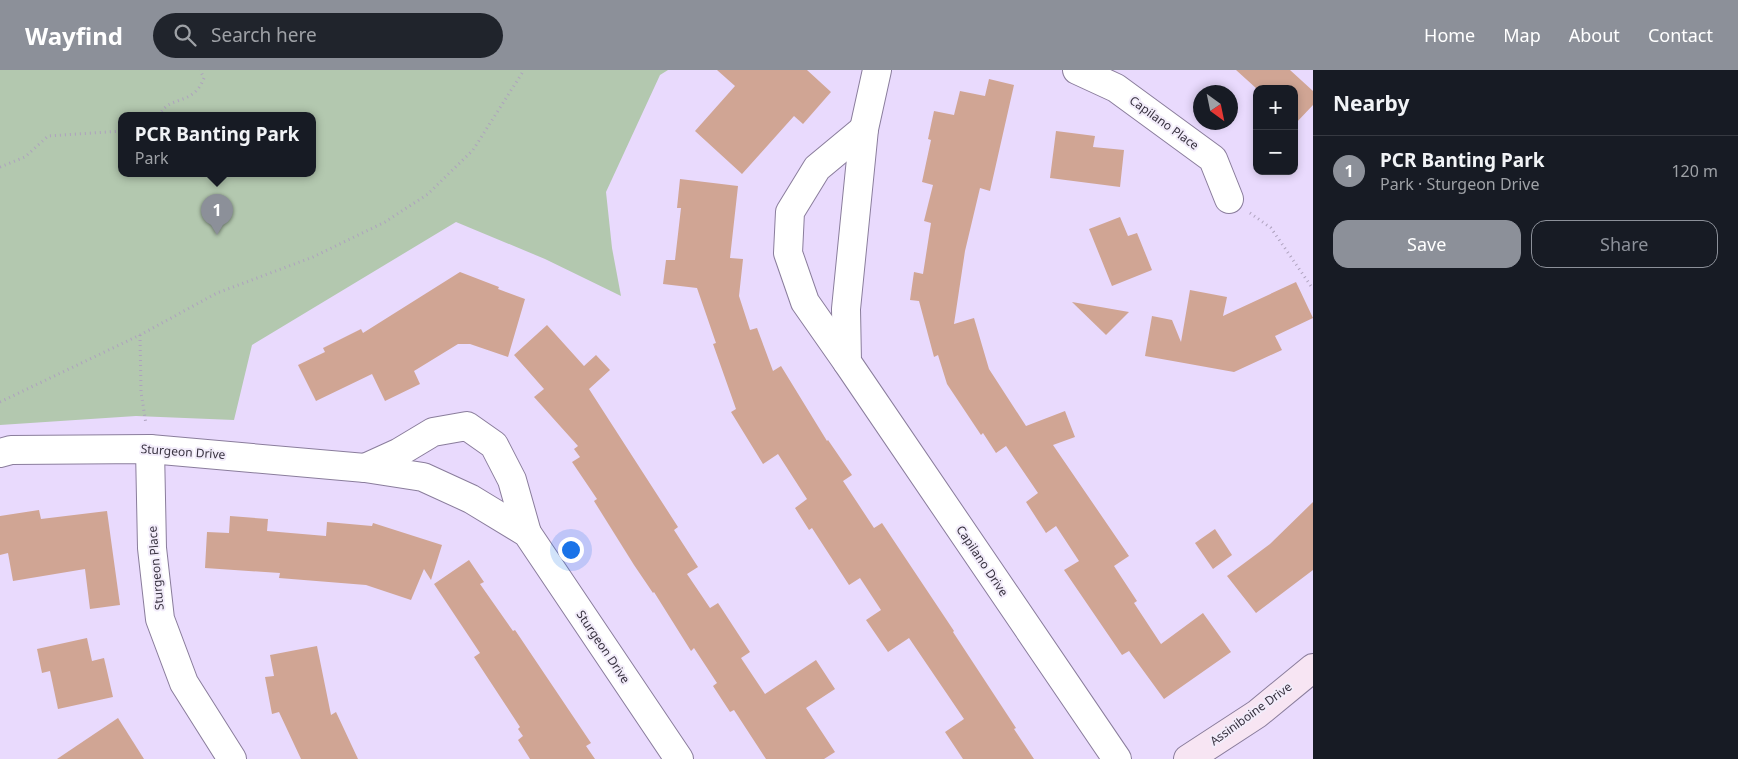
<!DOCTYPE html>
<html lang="en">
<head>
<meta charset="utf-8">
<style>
  body { margin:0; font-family:"Noto Sans",sans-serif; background:#20242c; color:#f1f3f6 }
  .controls { position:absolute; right:15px; top:15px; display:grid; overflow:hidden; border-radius:10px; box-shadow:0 2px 8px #0003 }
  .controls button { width:45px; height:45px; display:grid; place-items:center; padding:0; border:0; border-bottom:1px solid #363941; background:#171b24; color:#f1f3f6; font:25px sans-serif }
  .compass { position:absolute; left:1193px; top:15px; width:45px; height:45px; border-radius:50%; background:#171b24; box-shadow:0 2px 8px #0003; rotate:147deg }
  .you { position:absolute; left:570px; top:479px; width:18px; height:18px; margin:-12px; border:4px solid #fff; border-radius:50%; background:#1a73e8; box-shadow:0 0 0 8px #1a73e833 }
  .badge { display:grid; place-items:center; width:32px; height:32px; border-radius:50%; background:#8c9099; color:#fff; font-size:16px; font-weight:700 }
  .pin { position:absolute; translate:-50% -41px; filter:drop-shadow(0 1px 2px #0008) }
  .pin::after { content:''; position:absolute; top:26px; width:18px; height:15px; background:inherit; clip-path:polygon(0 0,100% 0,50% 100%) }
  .popup { position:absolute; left:118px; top:42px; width:198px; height:65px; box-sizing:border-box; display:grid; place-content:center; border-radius:10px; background:#171b24; filter:drop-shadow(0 1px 4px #0005); font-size:16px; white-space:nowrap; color:#9ea1a6 }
  .popup b { font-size:19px; color:#f1f3f6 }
  .popup::after { content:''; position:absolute; left:50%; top:100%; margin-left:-10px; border:10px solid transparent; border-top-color:#171b24 }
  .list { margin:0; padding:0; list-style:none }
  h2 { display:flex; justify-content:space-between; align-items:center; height:65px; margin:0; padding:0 20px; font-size:21px }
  h2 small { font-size:16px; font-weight:400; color:#9ea1a6 }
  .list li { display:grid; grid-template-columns:32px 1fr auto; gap:15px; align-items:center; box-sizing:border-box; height:70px; padding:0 20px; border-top:1px solid #363941 }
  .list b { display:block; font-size:19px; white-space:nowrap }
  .list p { margin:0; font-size:16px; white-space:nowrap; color:#9ea1a6 }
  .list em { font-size:16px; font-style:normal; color:#9ea1a6 }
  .actions { display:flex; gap:10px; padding:15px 20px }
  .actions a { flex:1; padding:11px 0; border:1px solid #8c9099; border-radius:15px; text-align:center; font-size:18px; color:#8c9099 }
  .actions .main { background:#8c9099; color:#fff }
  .icon { flex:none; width:28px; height:28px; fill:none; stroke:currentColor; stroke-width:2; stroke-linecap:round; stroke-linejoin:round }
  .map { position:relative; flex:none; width:1313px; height:689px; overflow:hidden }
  header { display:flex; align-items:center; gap:30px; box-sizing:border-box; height:70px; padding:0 25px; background:#8c9099; color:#fff }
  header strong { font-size:24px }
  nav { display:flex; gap:28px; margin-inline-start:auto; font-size:18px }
  .search { width:350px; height:45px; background:#20242c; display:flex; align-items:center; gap:12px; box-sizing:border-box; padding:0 18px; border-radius:28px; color:#9ea1a6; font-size:19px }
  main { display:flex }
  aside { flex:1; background:#171b24 }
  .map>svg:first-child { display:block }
  .green { fill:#b3c8af; fill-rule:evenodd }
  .building { fill:#d0a594 }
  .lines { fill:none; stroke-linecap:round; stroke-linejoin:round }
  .street-casing { stroke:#8a7d9c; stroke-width:30 }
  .secondary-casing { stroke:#8a7d9c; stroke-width:30 }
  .path { stroke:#aea2be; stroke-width:3; stroke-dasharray:1 4; stroke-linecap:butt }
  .street { stroke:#fff; stroke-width:28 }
  .secondary { stroke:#f7e5f3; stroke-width:28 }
  .labels { text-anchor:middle; stroke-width:4; stroke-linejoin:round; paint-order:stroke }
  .street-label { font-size:12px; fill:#37313f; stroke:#f2ecfa }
</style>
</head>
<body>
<header>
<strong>Wayfind</strong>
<div class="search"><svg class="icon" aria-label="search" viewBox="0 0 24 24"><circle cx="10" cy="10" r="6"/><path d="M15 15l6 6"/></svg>Search here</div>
<nav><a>Home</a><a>Map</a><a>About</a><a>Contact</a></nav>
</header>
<main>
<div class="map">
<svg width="1313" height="689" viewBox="0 0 1313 689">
  <rect width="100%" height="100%" fill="#e9dafd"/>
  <path class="green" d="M 0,0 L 668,0 L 660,5 L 606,122 L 612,178 L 621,226 L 545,189 L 456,152 L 252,275 L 234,350 L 136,346 L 0,355 ZM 122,46 L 312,46 L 312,104 L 122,104 Z"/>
  <g class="building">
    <polygon points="717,0 807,0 831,22 803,54 794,46 742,104 695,61 735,16"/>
    <polygon points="1236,0 1290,0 1313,21 1313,35 1295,54 1294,19 1257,19"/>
    <polygon points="989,9 1014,15 990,121 980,118 965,181 954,254 974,248 989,299 1026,356 1065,341 1075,367 1053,375 1129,486 1114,496 1137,531 1134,533 1161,574 1203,543 1231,582 1164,629 1129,581 1122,585 1064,500 1079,491 1056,456 1046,463 1026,432 1038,423 1006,376 996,383 983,363 981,365 947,314 938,285 934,287 919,231 910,230 914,202 923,204 931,153 924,151 933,115 922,112 931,70 928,69 934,41 954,45 960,21 985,26"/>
    <polygon points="1056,61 1095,66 1093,77 1124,80 1120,117 1050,108"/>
    <polygon points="680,109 738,116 730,188 743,189 739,226 750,260 757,258 773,301 781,296 827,371 828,370 852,405 843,411 874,458 882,453 954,561 953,562 1016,658 1014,659 1034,689 963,689 945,662 964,649 909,568 888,582 866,550 881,540 860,508 849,515 812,458 809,460 795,438 807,429 778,384 763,394 731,342 736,339 713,274 716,273 697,218 663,214 666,190 675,190 681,138 677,138"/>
    <polygon points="1120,147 1128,166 1137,163 1152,200 1112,216 1089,159"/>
    <polygon points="460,202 499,217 498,219 525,229 508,287 470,274 458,274 414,301 420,314 385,331 372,304 316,331 298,295 325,282 323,278 361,259 363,263"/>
    <polygon points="1296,212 1313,248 1275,266 1282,280 1234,302 1145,286 1152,246 1172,250 1181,272 1190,220 1227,227 1223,246"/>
    <polygon points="1072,232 1129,242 1106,265"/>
    <polygon points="547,255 584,296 596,285 610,300 589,319 678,457 674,460 698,497 687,504 710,538 718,533 750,582 741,588 765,624 816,590 835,619 806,638 835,682 824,689 766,689 734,640 730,642 713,616 717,613 694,578 691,581 654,522 653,523 634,495 594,431 597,429 572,392 580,387 574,379 578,376 534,327 544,319 514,285"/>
    <polygon points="1313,432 1313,500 1256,543 1227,506 1270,474"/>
    <polygon points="39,440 41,449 107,441 120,535 90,539 85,499 13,511 8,483 0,485 0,446"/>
    <polygon points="230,446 268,449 267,461 326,466 327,452 372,456 373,453 442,475 431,510 424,499 411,530 366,515 279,508 280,503 205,498 207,462 229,463"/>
    <polygon points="1215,459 1232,485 1213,499 1195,473"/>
    <polygon points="469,490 484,512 480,514 513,561 515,560 591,673 586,676 595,689 530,689 518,670 523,666 518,659 520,657 474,587 480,583 434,514"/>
    <polygon points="87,568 92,591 104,588 113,627 58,639 50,601 42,603 37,579"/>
    <polygon points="317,576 331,645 336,642 358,689 301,689 279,642 272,644 265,607 274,606 270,585"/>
    <polygon points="118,648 144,689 57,689"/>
  </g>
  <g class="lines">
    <defs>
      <g id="street">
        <polyline points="877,0 864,59 846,239 847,292 1117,689"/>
        <polyline points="1077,0 1116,18 1213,89 1229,129"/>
        <polyline points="847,292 805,232 788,183 790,142 817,98 864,59"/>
        <polyline points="150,379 152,478 160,549 184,613 232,689"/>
        <polyline points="0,383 11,380 150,379 365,398 423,407 471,429 527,463 679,689"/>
        <polyline points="365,398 398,383 433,362 467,356 494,375 512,410 527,463"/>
      </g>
      <polyline id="secondary" points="1188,689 1257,644 1313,598"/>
    </defs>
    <use href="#street" class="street-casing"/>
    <use href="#secondary" class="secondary-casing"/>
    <g class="path">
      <path d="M 159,46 C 169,24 193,37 204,8 L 200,0"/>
      <polyline points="0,97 25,87 48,66 122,61"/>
      <polyline points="1250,143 1271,158 1313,219"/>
      <polyline points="140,265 141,322 146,354"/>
      <polyline points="0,332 140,265 217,223 313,187 385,152 428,124 473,80 524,0"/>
    </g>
    <use href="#street" class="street"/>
    <use href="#secondary" class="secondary"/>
  </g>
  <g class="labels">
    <g class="street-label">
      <text transform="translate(1164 53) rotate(36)" y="4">Capilano Place</text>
      <text transform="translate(183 382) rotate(4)" y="4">Sturgeon Drive</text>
      <text transform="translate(982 491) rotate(56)" y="4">Capilano Drive</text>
      <text transform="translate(156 498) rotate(-95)" y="4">Sturgeon Place</text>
      <text transform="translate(603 577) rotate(56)" y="4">Sturgeon Drive</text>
      <text transform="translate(1251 644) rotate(-36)" y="4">Assiniboine Drive</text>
    </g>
  </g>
</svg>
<div class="controls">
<button>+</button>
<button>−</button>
</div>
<svg class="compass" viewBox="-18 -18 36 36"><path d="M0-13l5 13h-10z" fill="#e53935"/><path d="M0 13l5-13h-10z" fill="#9ea1a6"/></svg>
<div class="you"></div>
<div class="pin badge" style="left:217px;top:165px">1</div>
<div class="popup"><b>PCR Banting Park</b>Park</div>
</div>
<aside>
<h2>Nearby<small></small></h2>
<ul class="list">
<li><span class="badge">1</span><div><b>PCR Banting Park</b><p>Park · Sturgeon Drive</p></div><em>120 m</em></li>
</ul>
<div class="actions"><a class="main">Save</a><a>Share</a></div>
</aside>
</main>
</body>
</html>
